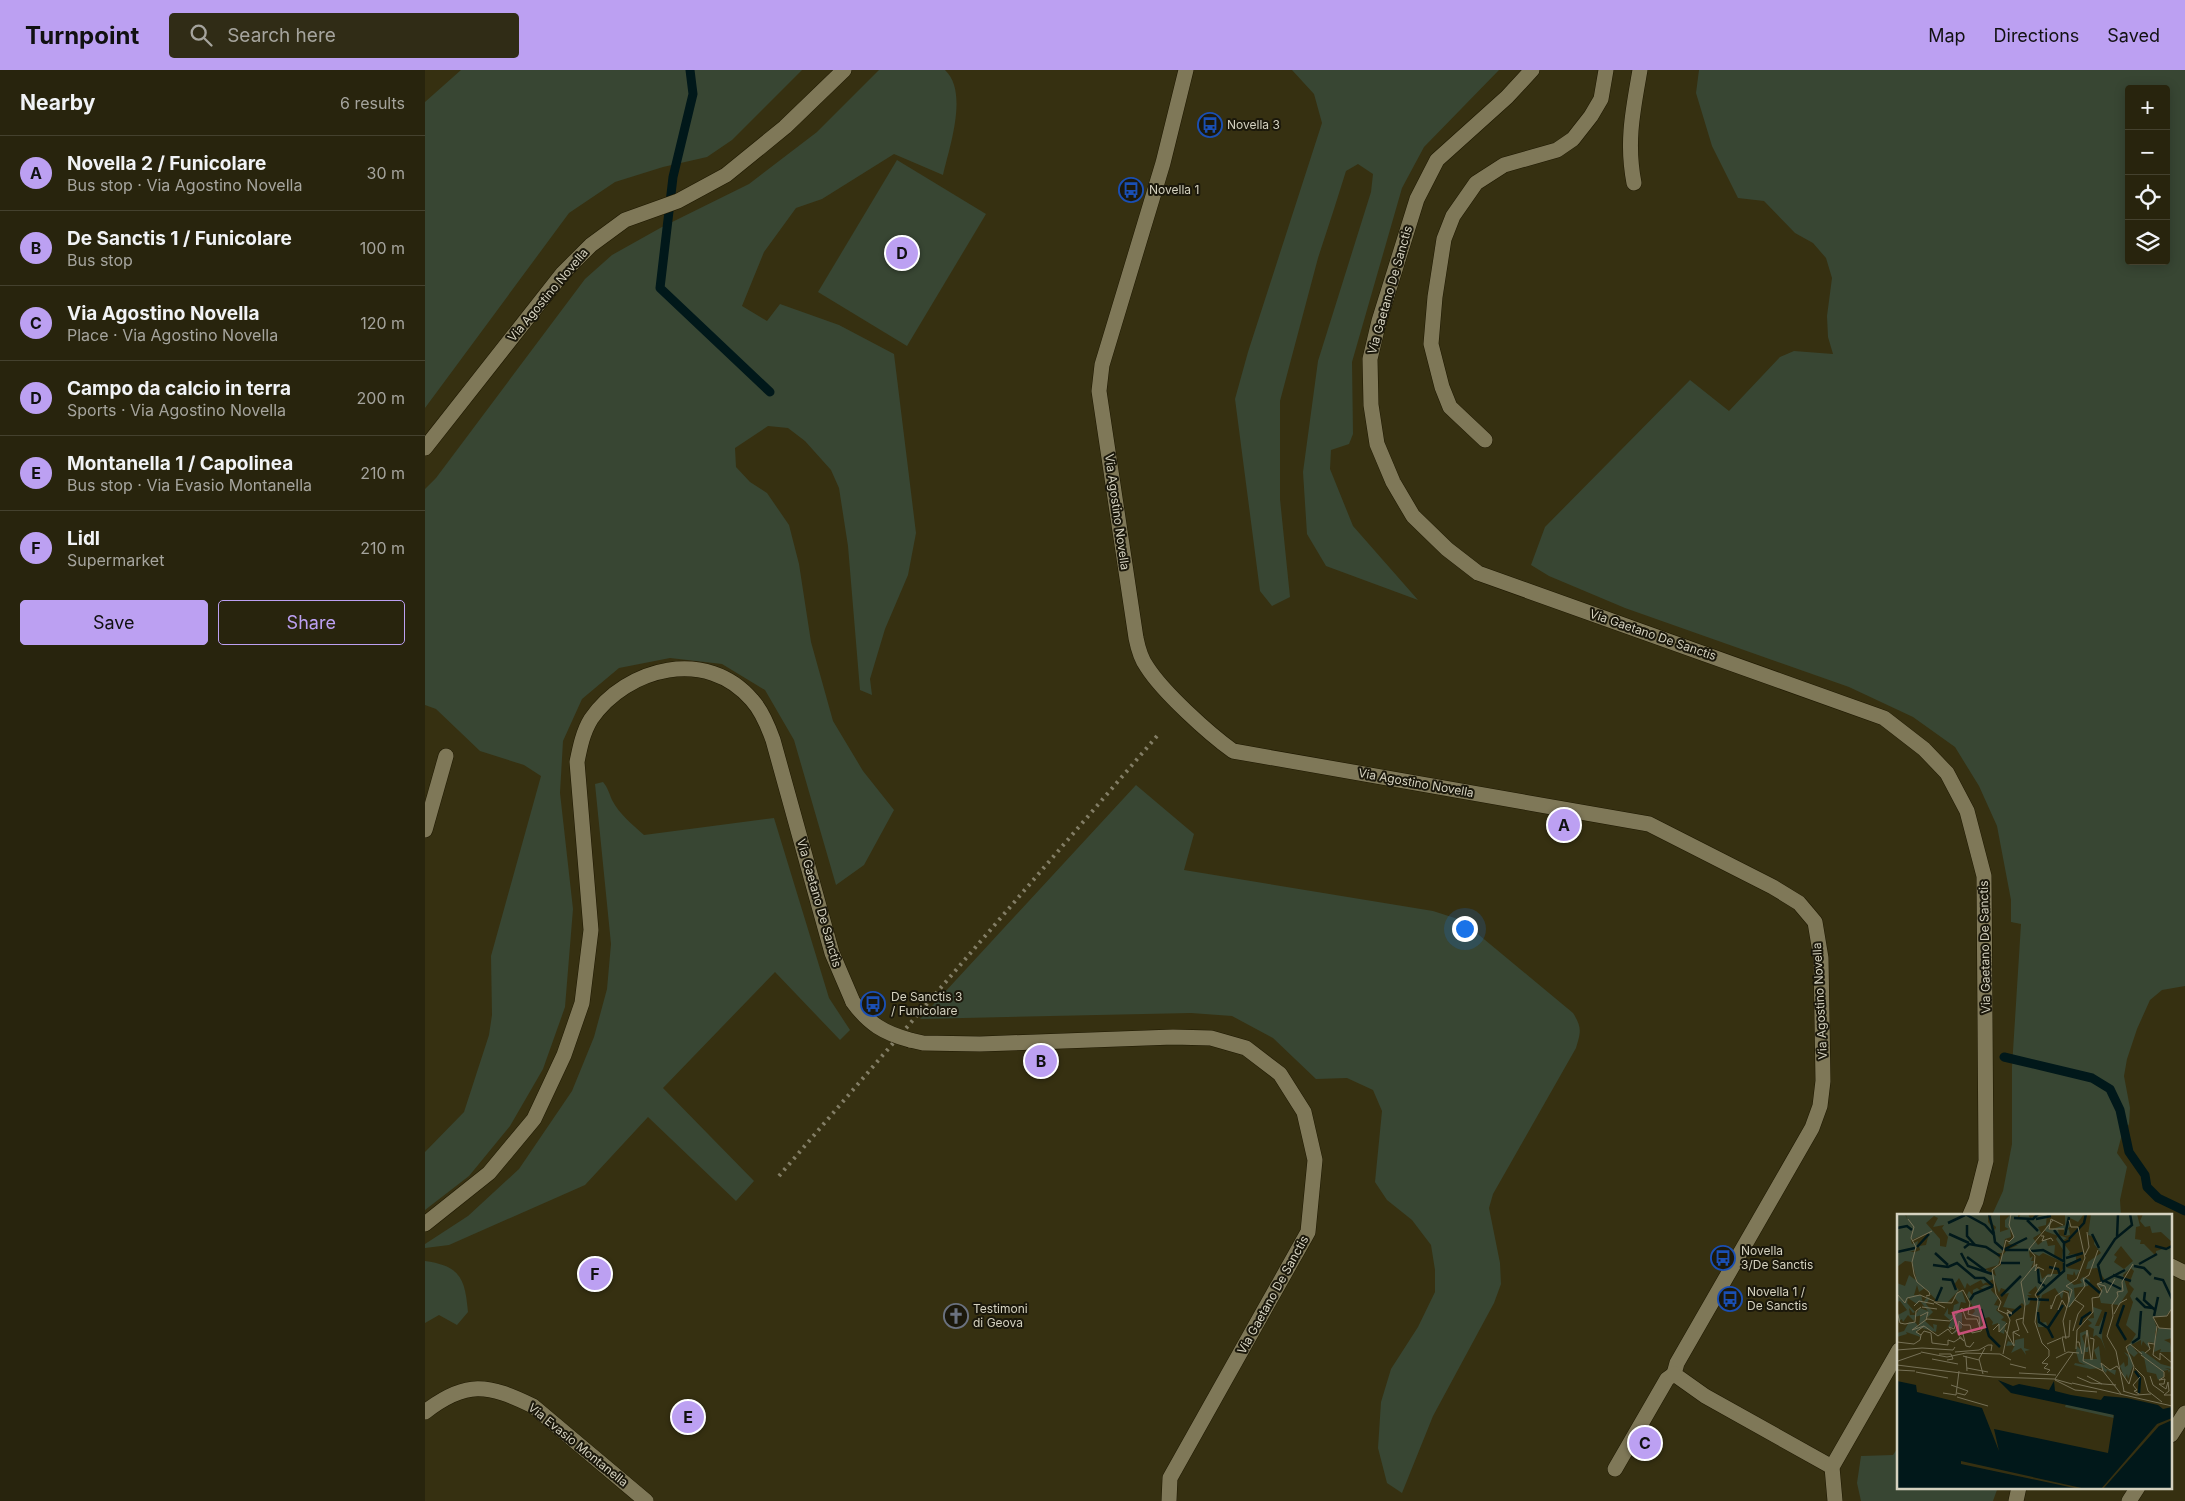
<!DOCTYPE html>
<html lang="en">
<head>
<meta charset="utf-8">
<style>
  body { margin:0; font-family:Inter,sans-serif; background:#302c16; color:#f1f3f6 }
  .controls { position:absolute; right:15px; top:15px; display:grid; overflow:hidden; border-radius:5px; box-shadow:0 2px 12px #0003 }
  .controls button { width:45px; height:45px; display:grid; place-items:center; padding:0; border:0; border-bottom:1px solid #44412e; background:#28240d; color:#f1f3f6; font:25px sans-serif }
  .you { position:absolute; left:1039px; top:858px; width:18px; height:18px; margin:-12px; border:4px solid #fff; border-radius:50%; background:#1a73e8; box-shadow:0 0 0 8px #1a73e833 }
  .badge { display:grid; place-items:center; width:32px; height:32px; border-radius:50%; background:#bca0f2; color:#111; font-size:16px; font-weight:700 }
  .pin { position:absolute; translate:-50% -50%; border:2px solid #fff; box-shadow:0 1px 5px #0006 }
  .list { margin:0; padding:0; list-style:none }
  h2 { display:flex; justify-content:space-between; align-items:center; height:65px; margin:0; padding:0 20px; font-size:21px }
  h2 small { font-size:16px; font-weight:400; color:#a5a49d }
  .list li { display:grid; grid-template-columns:32px 1fr auto; gap:15px; align-items:center; box-sizing:border-box; height:75px; padding:0 20px; border-top:1px solid #44412e }
  .list b { display:block; font-size:19px; white-space:nowrap }
  .list p { margin:0; font-size:16px; white-space:nowrap; color:#a5a49d }
  .list em { font-size:16px; font-style:normal; color:#a5a49d }
  .actions { display:flex; gap:10px; padding:15px 20px }
  .actions a { flex:1; padding:11px 0; border:1px solid #bca0f2; border-radius:5px; text-align:center; font-size:18px; color:#bca0f2 }
  .actions .main { background:#bca0f2; color:#111 }
  .icon { flex:none; width:28px; height:28px; fill:none; stroke:currentColor; stroke-width:2; stroke-linecap:round; stroke-linejoin:round }
  .map { position:relative; flex:none; width:1760px; height:1431px; overflow:hidden }
  header { display:flex; align-items:center; gap:30px; box-sizing:border-box; height:70px; padding:0 25px; background:#bca0f2; color:#111 }
  header strong { font-size:24px }
  nav { display:flex; gap:28px; margin-inline-start:auto; font-size:18px }
  .search { width:350px; height:45px; background:#302c16; display:flex; align-items:center; gap:12px; box-sizing:border-box; padding:0 18px; border-radius:5px; color:#a5a49d; font-size:19px }
  main { display:flex }
  aside { flex:1; background:#28240d }
  .map>svg:first-child { display:block }
  .green { fill:#384633; fill-rule:evenodd }
  .lines { fill:none; stroke-linecap:round; stroke-linejoin:round }
  .stream { stroke:#01181a; stroke-width:9 }
  .minor-casing { stroke:#1e1800; stroke-width:16 }
  .minor { stroke:#7f7858; stroke-width:15 }
  .rail { stroke:#837e66; stroke-width:4; stroke-dasharray:2.5 5; stroke-linecap:butt }
  .minor-bridge-casing { stroke:#1e1800; stroke-width:16; stroke-linecap:butt }
  .minor-bridge { stroke:#7f7858; stroke-width:15 }
  .labels { text-anchor:middle; stroke-width:4; stroke-linejoin:round; paint-order:stroke }
  .poi-label { font-size:12px; fill:#d5d2c0; stroke:#1b180b; text-anchor:start }
  .street-label { font-size:12px; fill:#d5d2c0; stroke:#1b180b }
  .inset-river { fill:none; stroke:#01181a; stroke-width:2.5 }
  .inset-road { fill:none; stroke:#767157; stroke-width:1 }
  .view { fill:#c85079; fill-opacity:0.15; stroke:#c85079; stroke-width:2.5 }
  .inset-edge { fill:none; stroke:#d5d2c0; stroke-width:2.5 }
</style>
</head>
<body>
<header>
<strong>Turnpoint</strong>
<div class="search"><svg class="icon" aria-label="search" viewBox="0 0 24 24"><circle cx="10" cy="10" r="6"/><path d="M15 15l6 6"/></svg>Search here</div>
<nav><a>Map</a><a>Directions</a><a>Saved</a></nav>
</header>
<main>
<aside>
<h2>Nearby<small>6 results</small></h2>
<ul class="list">
<li><span class="badge">A</span><div><b>Novella 2 / Funicolare</b><p>Bus stop · Via Agostino Novella</p></div><em>30 m</em></li>
<li><span class="badge">B</span><div><b>De Sanctis 1 / Funicolare</b><p>Bus stop</p></div><em>100 m</em></li>
<li><span class="badge">C</span><div><b>Via Agostino Novella</b><p>Place · Via Agostino Novella</p></div><em>120 m</em></li>
<li><span class="badge">D</span><div><b>Campo da calcio in terra</b><p>Sports · Via Agostino Novella</p></div><em>200 m</em></li>
<li><span class="badge">E</span><div><b>Montanella 1 / Capolinea</b><p>Bus stop · Via Evasio Montanella</p></div><em>210 m</em></li>
<li><span class="badge">F</span><div><b>Lidl</b><p>Supermarket</p></div><em>210 m</em></li>
</ul>
<div class="actions"><a class="main">Save</a><a>Share</a></div>
</aside>
<div class="map">
<svg width="1760" height="1431" viewBox="0 0 1760 1431">
  <rect width="100%" height="100%" fill="#363011"/>
  <g class="green">
    <polygon points="36,0 377,0 307,70 282,87 238,97 190,112 144,143 0,338 0,32"/>
    <path d="M 454,0 L 520,0 C 544,22 524,78 518,105 L 469,84 L 397,129 L 371,138 L 339,182 L 317,236 L 342,251 L 355,234 L 414,255 L 469,284 L 491,463 L 483,505 L 460,559 L 445,609 L 447,625 L 435,620 L 423,476 L 414,418 L 406,400 L 380,371 L 363,358 L 343,356 L 310,378 L 311,397 L 325,412 L 342,423 L 364,455 L 374,494 L 386,572 L 408,651 L 438,701 L 469,740 L 439,795 L 411,815 L 369,670 L 340,620 L 297,594 L 245,588 L 194,598 L 157,629 L 138,671 L 135,723 L 148,839 L 140,937 L 118,999 L 85,1056 L 44,1106 L 0,1140 L 0,1082 L 39,1042 L 64,965 L 67,945 L 66,886 L 116,706 L 99,695 L 55,681 L 11,639 L 0,635 L 0,419 L 11,408 L 160,209 L 187,185 L 237,157 L 324,114 L 392,62 Z"/>
    <polygon points="867,0 1074,0 999,77 977,118 927,292 928,364 924,374 906,380 905,399 928,456 993,530 901,496 882,464 878,402 893,291 946,122 948,104 933,94 921,101 909,139 893,188 855,331 855,429 865,527 847,536 835,521 810,329 823,282 897,53 889,24"/>
    <path d="M 1274,0 L 1760,0 L 1760,916 L 1737,920 L 1725,930 L 1712,959 L 1702,989 L 1699,1006 L 1705,1038 L 1704,1054 L 1696,1068 L 1692,1083 L 1702,1097 L 1695,1130 L 1696,1145 L 1567,1145 L 1578,1121 L 1587,1074 L 1587,997 L 1596,854 L 1586,852 L 1586,830 L 1572,756 L 1554,716 L 1530,677 L 1488,647 L 1424,617 L 1200,538 L 1124,506 L 1106,495 L 1120,457 L 1265,310 L 1304,341 L 1355,287 L 1369,281 L 1408,284 L 1403,267 L 1402,246 L 1407,208 L 1401,188 L 1388,173 L 1370,163 L 1339,131 L 1313,128 L 1287,76 L 1271,23 ZM 1704,19 L 1741,19 L 1741,191 L 1704,191 Z"/>
    <polygon points="472,90 561,144 482,276 393,222"/>
    <path d="M 178,712 C 183,718 184,723 187,730 C 194,744 208,755 219,765 L 349,748 L 404,928 L 425,960 L 415,970 L 350,902 L 238,1018 L 329,1111 L 311,1131 L 223,1047 L 160,1115 L 24,1175 L 0,1178 L 0,1174 L 43,1146 L 94,1099 L 147,1021 L 169,967 L 182,919 L 186,874 L 170,714 Z"/>
    <path d="M 711,715 L 769,764 L 759,800 L 1008,841 L 1036,850 L 1148,943 C 1157,957 1156,962 1151,978 L 1068,1124 L 1064,1138 L 1075,1193 L 1076,1214 L 1069,1233 L 1008,1346 L 977,1423 L 962,1413 L 953,1378 L 956,1332 L 966,1299 L 993,1257 L 1010,1222 L 1010,1200 L 1006,1175 L 987,1150 L 962,1130 L 950,1112 L 957,1041 L 948,1020 L 922,1008 L 891,1009 L 848,968 L 807,946 L 766,943 L 495,949 Z"/>
    <path d="M 0,1191 C 36,1196 40,1209 43,1242 L 32,1255 L 14,1245 L 0,1253 Z"/>
    <polygon points="1474,1376 1474,1417 1573,1417 1568,1431 1436,1431 1432,1413 1436,1386 1468,1385"/>
  </g>
  <g class="lines">
    <g class="stream">
      <polyline points="265,0 268,24 248,107 235,218 345,322"/>
      <polyline points="1579,987 1667,1008 1685,1019 1695,1040 1704,1082 1720,1105 1722,1117 1733,1128 1760,1141"/>
    </g>
    <defs>
      <g id="minor">
        <path d="M 761,0 L 738,93 L 677,295 L 674,321 L 711,568 C 713,578 716,589 722,597 C 738,622 783,663 808,681 L 1224,754 L 1348,817 L 1374,833 L 1390,852 L 1396,888 L 1398,1011 L 1395,1036 L 1387,1058 L 1252,1293 L 1249,1304 L 1280,1326 L 1407,1397"/>
        <polyline points="1107,0 1082,27 1012,90 992,129 954,251 945,289 946,335 952,374 968,412 988,446 1022,479 1053,503 1459,648 1499,679 1522,703 1542,741 1559,806 1561,1091 1551,1131 1545,1145"/>
        <path d="M 1209,113 C 1201,72 1208,40 1215,0"/>
        <polyline points="1060,370 1025,337 1017,317 1006,274 1010,227 1019,169 1028,146 1051,113 1079,95 1132,80 1148,69 1166,46 1176,29 1181,0"/>
        <polyline points="0,378 138,203 166,175 200,150 253,131 301,105 360,57 419,0"/>
        <polyline points="0,760 21,686"/>
        <polyline points="485,970 498,973 555,974 748,967 786,968 821,978 855,1004 879,1042 890,1090 883,1162 745,1408 744,1431"/>
        <path d="M 0,1154 L 64,1103 L 109,1049 L 139,985 L 157,933 L 166,860 L 152,692 C 155,677 158,662 166,649 C 202,597 282,577 327,630 C 337,641 343,656 348,670 L 407,883 L 428,932"/>
        <polyline points="1746,1196 1760,1203"/>
        <path d="M 0,1342 C 41,1310 63,1314 108,1336 L 221,1431"/>
        <polyline points="1746,1365 1760,1343"/>
        <polyline points="1190,1399 1242,1309 1249,1304"/>
        <polyline points="1410,1431 1407,1397 1474,1280"/>
        <polyline points="1591,1431 1594,1417"/>
        <polyline points="1704,1431 1713,1417"/>
      </g>
    </defs>
    <use href="#minor" class="minor-casing"/>
    <use href="#minor" class="minor"/>
    <polyline class="rail" points="354,1106 732,666"/>
    <defs>
      <path id="minor-bridge" d="M 428,932 C 444,954 459,963 485,970"/>
    </defs>
    <use href="#minor-bridge" class="minor-bridge-casing"/>
    <use href="#minor-bridge" class="minor-bridge"/>
  </g>
  <defs>
    <symbol id="bus-ring" viewBox="-11 -11 22 22"><circle r="9.5" fill="#1b180b" stroke="#1a4fb4" stroke-width="1.5"/><path d="M-5-6H5V4H4V6H2V4H-2V6H-4V4H-5ZM-3.5-4V0h7V-4ZM-3.5 1.2v1.5H-2V1.2ZM2 1.2v1.5H3.5V1.2Z" fill="#1a4fb4"/></symbol>
    <symbol id="church-ring" viewBox="-11 -11 22 22"><circle r="9.5" fill="#1b180b" stroke="#6b7280" stroke-width="1.5"/><path d="M-1.2-6h2.4v3.5h3.3v2.4h-3.3V6h-2.4V-.1h-3.3v-2.4h3.3Z" fill="#6b7280"/></symbol>
  </defs>
  <g fill-rule="evenodd">
    <use href="#bus-ring" x="771" y="41" width="28" height="28"/>
    <use href="#bus-ring" x="692" y="106" width="28" height="28"/>
    <use href="#bus-ring" x="434" y="920" width="28" height="28"/>
    <use href="#bus-ring" x="1284" y="1174" width="28" height="28"/>
    <use href="#bus-ring" x="1291" y="1215" width="28" height="28"/>
    <use href="#church-ring" x="517" y="1232" width="28" height="28"/>
  </g>
  <g class="labels">
    <g class="poi-label">
      <text x="802" y="59">Novella 3</text>
      <text x="724" y="124">Novella 1</text>
      <text x="466" y="931">De Sanctis 3<tspan x="466" dy="14">/ Funicolare</tspan></text>
      <text x="1316" y="1185">Novella<tspan x="1316" dy="14">3/De Sanctis</tspan></text>
      <text x="1322" y="1226">Novella 1 /<tspan x="1322" dy="14">De Sanctis</tspan></text>
      <text x="548" y="1243">Testimoni<tspan x="548" dy="14">di Geova</tspan></text>
    </g>
    <g class="street-label">
      <text transform="translate(965 220) rotate(-74)" y="4">Via Gaetano De Sanctis</text>
      <text transform="translate(123 225) rotate(-50)" y="4">Via Agostino Novella</text>
      <text transform="translate(692 442) rotate(82)" y="4">Via Agostino Novella</text>
      <text transform="translate(1228 565) rotate(19)" y="4">Via Gaetano De Sanctis</text>
      <text transform="translate(991 713) rotate(10)" y="4">Via Agostino Novella</text>
      <text transform="translate(394 833) rotate(74)" y="4">Via Gaetano De Sanctis</text>
      <text transform="translate(1560 877) rotate(-91)" y="4">Via Gaetano De Sanctis</text>
      <text transform="translate(1395 931) rotate(-93)" y="4">Via Agostino Novella</text>
      <text transform="translate(848 1225) rotate(-61)" y="4">Via Gaetano De Sanctis</text>
      <text transform="translate(153 1375) rotate(39)" y="4">Via Evasio Montanella</text>
    </g>
  </g>
  <g transform="translate(1472 1144)">
    <rect width="275" height="275" fill="#363011"/>
    <path d="M 0,0 L 8,0 L 10,5 L 9,0 L 91,0 L 91,8 L 98,16 L 99,13 L 93,8 L 95,0 L 103,0 L 103,18 L 112,15 L 108,13 L 108,6 L 114,0 L 121,0 L 121,5 L 124,0 L 131,0 L 133,4 L 150,0 L 149,11 L 141,13 L 144,19 L 136,24 L 141,31 L 149,25 L 151,32 L 158,31 L 157,43 L 165,45 L 166,36 L 159,25 L 161,22 L 148,17 L 149,13 L 154,6 L 152,16 L 168,11 L 168,0 L 187,0 L 181,8 L 171,3 L 173,12 L 170,16 L 172,15 L 173,21 L 168,22 L 167,15 L 161,15 L 162,21 L 170,24 L 165,27 L 173,38 L 171,41 L 179,40 L 179,49 L 173,48 L 170,54 L 183,56 L 179,62 L 177,57 L 176,61 L 170,60 L 170,65 L 177,71 L 185,69 L 183,66 L 186,63 L 193,66 L 191,72 L 177,74 L 178,86 L 171,94 L 172,77 L 167,76 L 165,85 L 158,74 L 145,81 L 141,97 L 144,109 L 149,108 L 151,113 L 141,113 L 139,99 L 141,86 L 138,85 L 143,83 L 139,72 L 131,79 L 135,81 L 130,81 L 134,85 L 132,90 L 128,92 L 125,89 L 118,95 L 106,93 L 112,79 L 107,80 L 109,76 L 104,74 L 102,79 L 97,65 L 86,70 L 84,66 L 73,72 L 70,69 L 68,75 L 62,64 L 57,71 L 62,76 L 50,89 L 40,87 L 28,74 L 22,78 L 20,71 L 17,81 L 24,81 L 26,89 L 30,83 L 33,84 L 29,90 L 36,98 L 31,103 L 38,105 L 29,103 L 28,107 L 37,115 L 36,110 L 40,111 L 39,118 L 25,114 L 19,117 L 24,123 L 9,118 L 10,120 L 0,123 L 0,119 L 7,117 L 12,108 L 18,108 L 22,113 L 23,103 L 28,100 L 18,103 L 17,107 L 11,101 L 6,108 L 5,105 L 0,108 L 1,101 L 10,96 L 3,87 L 0,88 L 0,69 L 8,72 L 12,61 L 20,67 L 15,48 L 8,47 L 0,53 ZM 37,2 L 41,4 L 36,13 L 47,11 L 45,14 L 51,23 L 49,33 L 43,32 L 43,25 L 29,9 ZM 113,15 L 117,22 L 111,30 L 121,31 L 110,36 L 104,43 L 104,51 L 97,55 L 99,62 L 88,55 L 101,51 L 103,45 L 98,39 L 105,39 L 108,25 L 114,23 ZM 32,19 L 29,31 L 22,32 L 23,36 L 18,38 L 13,38 L 19,36 L 21,27 L 15,30 L 14,26 ZM 132,37 L 142,42 L 146,39 L 166,48 L 168,53 L 161,60 L 151,60 L 145,65 L 142,53 L 139,57 L 139,51 L 134,54 L 137,47 L 134,47 L 136,42 L 133,44 ZM 11,84 L 20,90 L 23,87 L 31,97 L 23,94 L 18,101 L 13,101 L 12,94 L 16,99 L 18,98 L 10,89 ZM 194,0 L 240,0 L 243,12 L 239,13 L 238,25 L 244,26 L 243,30 L 247,30 L 259,42 L 259,37 L 275,32 L 275,94 L 269,102 L 256,103 L 260,114 L 258,118 L 258,128 L 261,114 L 275,115 L 275,124 L 267,126 L 273,129 L 275,138 L 263,138 L 264,135 L 257,138 L 258,129 L 251,128 L 253,135 L 246,127 L 244,132 L 244,126 L 234,131 L 241,139 L 237,143 L 229,136 L 239,120 L 229,111 L 236,88 L 233,82 L 237,75 L 232,70 L 237,57 L 234,54 L 226,61 L 231,78 L 222,91 L 204,89 L 202,81 L 206,73 L 202,74 L 200,70 L 208,66 L 200,54 L 189,55 L 191,48 L 204,39 L 197,30 L 198,23 L 191,21 ZM 224,32 L 236,47 L 227,55 L 217,48 L 220,43 L 217,41 ZM 246,0 L 275,0 L 275,28 L 264,18 L 255,19 L 253,12 L 248,13 L 243,7 ZM 88,71 L 96,72 L 94,76 L 101,84 L 97,91 L 102,92 L 99,96 L 107,103 L 104,106 L 109,108 L 107,120 L 103,118 L 101,109 L 95,111 L 96,108 L 92,103 L 85,105 L 84,114 L 82,103 L 74,102 L 78,97 L 70,81 L 72,77 L 76,82 L 76,76 L 80,74 L 86,78 L 87,75 L 83,74 ZM 65,77 L 69,89 L 64,88 L 61,99 L 65,99 L 65,114 L 57,120 L 60,109 L 55,114 L 51,113 L 54,107 L 47,101 L 51,94 L 51,100 L 55,101 L 57,91 L 62,89 L 58,84 L 60,79 ZM 196,93 L 205,96 L 198,112 L 202,112 L 206,103 L 205,125 L 209,137 L 204,125 L 199,121 L 196,123 L 197,115 L 191,112 L 195,109 L 190,105 L 197,104 ZM 191,116 L 192,123 L 188,120 L 185,122 L 189,134 L 192,132 L 191,138 L 187,138 L 187,145 L 200,145 L 197,136 L 202,132 L 204,149 L 209,155 L 219,156 L 218,161 L 210,156 L 209,159 L 204,154 L 193,155 L 177,151 L 178,149 L 189,151 L 182,148 L 179,138 L 180,132 L 184,136 L 183,119 ZM 127,124 L 127,134 L 133,136 L 128,137 L 129,141 L 124,134 L 114,139 L 118,131 L 109,132 L 111,127 L 118,130 L 118,126 ZM 246,137 L 264,150 L 275,153 L 275,155 L 268,154 L 273,156 L 272,159 L 271,156 L 266,157 L 267,162 L 261,166 L 259,160 L 250,158 L 247,143 L 241,138 ZM 227,138 L 234,142 L 236,152 L 231,165 L 230,160 L 228,165 L 223,152 L 227,148 L 228,153 L 231,151 L 231,143 ZM 169,190 L 216,200 L 217,204 L 168,193 Z" fill="#384633" fill-rule="evenodd"/>
    <path d="M 101,166 L 116,172 L 122,170 L 152,176 L 157,167 L 158,177 L 174,181 L 204,186 L 207,182 L 230,184 L 261,191 L 266,195 L 275,193 L 275,204 L 260,210 L 204,275 L 189,275 L 64,247 L 64,250 L 182,275 L 0,275 L 0,167 L 19,171 L 20,178 L 85,194 L 102,237 L 97,215 L 211,239 L 217,201 L 114,179 ZM 275,206 L 275,275 L 206,275 L 262,212 Z" fill="#01181a"/>
    <path class="inset-river" d="M 68,0 L 88,11 L 97,21 L 98,28 L 107,36M 92,0 L 97,20M 117,4 L 136,5 L 141,0M 139,5 L 154,2M 130,6 L 141,17M 51,9 L 68,1M 70,11 L 70,22 L 78,31M 0,14 L 10,12 L 15,16M 157,16 L 167,29M 52,20 L 72,29M 195,20 L 202,34M 168,21 L 172,3M 220,23 L 221,0M 172,25 L 187,9 L 189,0M 258,32 L 269,35 L 275,32M 20,33 L 32,20M 67,34 L 72,30 L 89,33 L 103,42M 108,35 L 130,24M 108,36 L 131,36M 134,37 L 146,36 L 168,48M 0,38 L 18,34M 38,39 L 51,51M 64,39 L 71,52 L 95,60M 70,43 L 89,57M 169,44 L 186,39M 104,49 L 123,49M 242,50 L 260,40M 36,51 L 51,53 L 60,49 L 78,64 L 87,64 L 96,72M 169,52 L 184,45M 237,52 L 247,54 L 254,61M 152,53 L 161,55 L 163,61M 141,55 L 142,68 L 148,72M 216,61 L 234,67M 257,64 L 266,66 L 275,85M 45,65 L 55,66 L 59,76M 188,66 L 203,79M 208,67 L 224,75M 205,68 L 201,51 L 218,25 L 235,11 L 233,0M 205,68 L 228,56M 248,78 L 247,86 L 258,96M 140,81 L 167,57 L 167,29 L 173,26M 104,82 L 124,62M 239,84 L 248,93 L 256,94M 131,85 L 152,86M 73,86 L 77,80 L 96,72M 39,87 L 45,73M 227,91 L 220,111 L 229,126M 84,95 L 92,122 L 103,133M 141,98 L 142,108 L 151,114 L 156,124M 112,102 L 124,92M 257,102 L 261,83M 183,111 L 185,104 L 194,98M 151,114 L 166,91M 203,120 L 209,98M 235,129 L 242,124 L 244,97M 238,157 L 243,164 L 242,179"/>
    <path class="inset-road" d="M 11,5 L 17,13 L 14,24 L 19,33 L 15,48 L 17,60 L 20,68 L 32,78 L 33,81 L 29,82M 166,11 L 154,5 L 152,15 L 167,15M 144,22 L 147,22 L 145,27 L 154,24 L 156,27M 15,27 L 35,17M 188,41 L 192,33 L 190,18M 136,53 L 140,50 L 138,57 L 141,53 L 147,56M 201,70 L 208,72 L 210,79 L 218,65M 0,80 L 8,89 L 10,84 L 23,81 L 37,87M 154,91 L 154,95 L 159,82 L 166,77 L 171,79 L 172,88M 17,92 L 22,87 L 37,90M 25,93 L 40,95M 172,93 L 188,72 L 186,65 L 192,61 L 201,36M 48,94 L 37,88 L 55,89 L 60,79 L 66,76 L 73,89 L 71,100 L 82,103 L 83,114M 275,94 L 270,102 L 256,103 L 262,114 L 275,115M 161,96 L 165,86 L 170,94M 0,97 L 3,109 L 8,110 L 18,108 L 19,97 L 24,93M 217,100 L 223,89 L 230,85M 23,102 L 31,98 L 29,106M 111,102 L 110,98 L 115,100 L 110,96 L 115,99M 53,107 L 65,94 L 69,105 L 80,105 L 83,114M 27,112 L 19,118 L 24,121 L 27,117 L 34,119 L 35,129 L 51,131 L 51,126 L 57,128 L 63,124M 27,112 L 15,116 L 30,105 L 53,107M 27,112 L 41,122 L 51,115 L 55,120M 260,112 L 256,141 L 263,146 L 263,139 L 275,149M 54,116 L 52,113 L 57,115 L 59,109M 96,116 L 102,110 L 102,118 L 110,109M 108,116 L 117,132 L 116,118 L 123,122M 176,117 L 181,100 L 187,92 L 178,86M 116,118 L 122,116 L 119,106 L 126,104M 131,119 L 126,109 L 128,90 L 124,68 L 137,52 L 138,42 L 132,35 L 156,6M 55,120 L 61,115 L 62,107 L 66,111 L 73,111 L 75,119 L 84,117 L 88,110 L 83,114M 62,123 L 67,127 L 61,120 L 66,120 L 69,132 L 73,133 L 77,128M 193,124 L 197,125 L 195,146M 169,125 L 166,107 L 175,76 L 169,72 L 180,65 L 188,44 L 181,13 L 174,13 L 172,6M 0,128 L 17,130 L 23,126 L 24,121M 179,128 L 182,128 L 185,140M 150,130 L 164,124M 25,134 L 56,136 L 58,133M 179,135 L 180,116 L 196,98 L 195,84 L 202,83 L 205,77 L 200,70 L 205,68M 0,136 L 25,134M 24,138 L 50,143 L 69,139 L 103,140 L 114,146M 58,138 L 82,136 L 91,131 L 95,131 L 94,137M 168,138 L 165,123 L 172,123 L 173,106M 248,139 L 253,135 L 251,129 L 257,130M 42,140 L 54,140 L 56,145 L 50,146M 106,140 L 113,106 L 110,100 L 101,96 L 104,88 L 99,80 L 95,56 L 103,50 L 109,26 L 112,28 L 117,23 L 112,11 L 114,0M 244,141 L 267,158 L 267,163 L 262,166 L 268,165 L 267,170 L 262,170 L 269,175 L 271,168 L 272,177 L 267,181 L 275,181M 66,142 L 82,146M 69,142 L 70,157M 159,144 L 171,138 L 182,139M 35,145 L 61,150M 194,146 L 190,116 L 186,147 L 206,157M 1,147 L 24,139M 113,150 L 129,154M 0,151 L 96,163 L 157,165 L 175,170M 70,154 L 91,158M 238,154 L 247,163 L 251,177 L 265,188M 0,156 L 18,157M 19,158 L 51,164M 122,159 L 159,161M 150,159 L 153,156 L 147,154 L 151,150 L 145,149 L 152,142 L 152,136 L 145,129 L 138,108 L 141,85 L 138,81 L 150,62 L 154,62 L 159,48M 86,160 L 82,145 L 88,134M 190,162 L 205,170M 253,162 L 256,171 L 267,179M 180,163 L 194,169 L 219,171M 158,165 L 176,139M 158,166 L 178,176 L 200,178M 175,169 L 275,192M 54,171 L 71,177 L 68,181 L 60,179M 226,177 L 239,181 L 254,180M 227,177 L 219,137 L 210,122 L 216,102 L 215,91 L 221,82 L 220,78 L 226,77 L 225,68 L 236,50M 46,179 L 59,181 L 62,157M 224,180 L 206,157 L 204,149 L 213,156 L 220,152 L 232,170 L 237,153 L 229,133 L 233,130 L 245,140M 242,180 L 237,177 L 240,176 L 236,171 L 243,163M 60,183 L 91,192"/>
    <path class="view" d="M 82,92 L 88,113 L 62,120 L 56,99 Z"/>
    <rect width="275" height="275" class="inset-edge"/>
  </g>
</svg>
<div class="controls">
<button>+</button>
<button>−</button>
<button><svg class="icon" aria-label="locate" viewBox="0 0 24 24"><circle cx="12" cy="12" r="6"/><path d="M12 2v4M12 18v4M2 12h4M18 12h4"/></svg></button>
<button><svg class="icon" aria-label="layers" viewBox="0 0 24 24"><path d="M12 4l9 5-9 5-9-5zM3 14l9 5 9-5"/></svg></button>
</div>
<div class="you"></div>
<div class="pin badge" style="left:1139px;top:755px">A</div>
<div class="pin badge" style="left:616px;top:991px">B</div>
<div class="pin badge" style="left:1220px;top:1373px">C</div>
<div class="pin badge" style="left:477px;top:183px">D</div>
<div class="pin badge" style="left:263px;top:1347px">E</div>
<div class="pin badge" style="left:170px;top:1204px">F</div>
</div>
</main>
</body>
</html>
